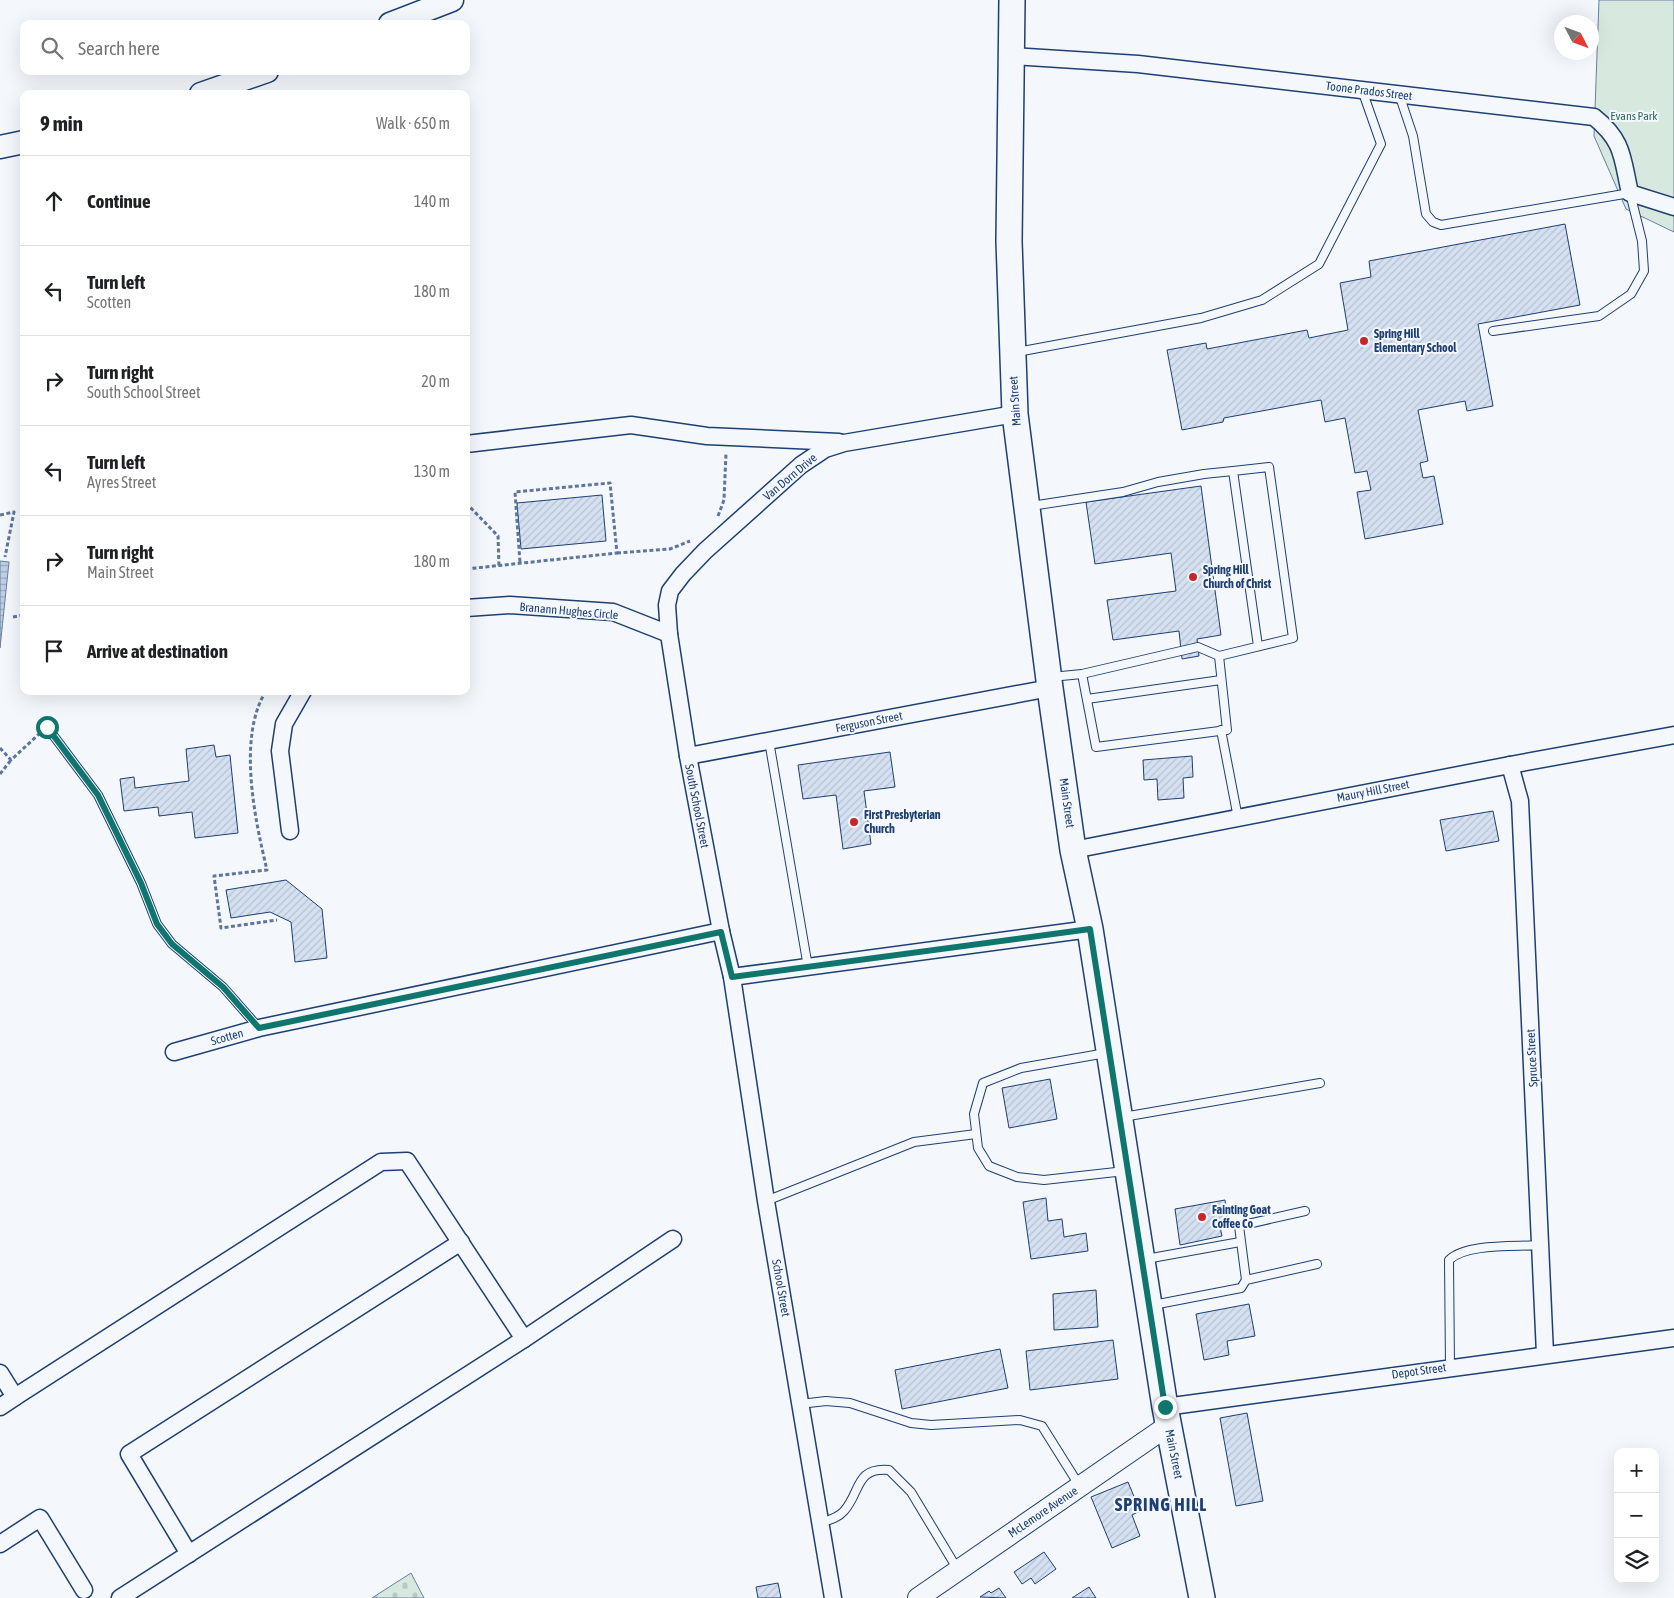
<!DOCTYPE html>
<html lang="en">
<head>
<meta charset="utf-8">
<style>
  body { margin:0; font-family:"Asap Condensed",sans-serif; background:#f2f2f2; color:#202124 }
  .controls { position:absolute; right:15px; bottom:15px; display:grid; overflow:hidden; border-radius:10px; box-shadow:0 5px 20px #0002 }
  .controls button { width:45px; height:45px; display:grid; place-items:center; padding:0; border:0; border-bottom:1px solid #e0e0e0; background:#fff; color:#202124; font:25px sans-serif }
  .compass { position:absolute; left:1554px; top:15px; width:45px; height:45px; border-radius:50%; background:#fff; box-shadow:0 5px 20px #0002; rotate:131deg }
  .stop { position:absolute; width:15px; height:15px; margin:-11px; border:4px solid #0f766e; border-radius:50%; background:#fff }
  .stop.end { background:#0f766e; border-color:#fff; box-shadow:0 1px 5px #0008 }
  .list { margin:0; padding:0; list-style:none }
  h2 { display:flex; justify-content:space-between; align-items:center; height:65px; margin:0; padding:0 20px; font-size:21px }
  h2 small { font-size:16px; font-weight:400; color:#757577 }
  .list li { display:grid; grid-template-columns:32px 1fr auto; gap:15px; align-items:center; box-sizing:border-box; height:90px; padding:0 20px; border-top:1px solid #e0e0e0 }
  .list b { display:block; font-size:19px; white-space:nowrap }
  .list p { margin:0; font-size:16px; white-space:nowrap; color:#757577 }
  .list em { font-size:16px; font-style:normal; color:#757577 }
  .icon { flex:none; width:28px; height:28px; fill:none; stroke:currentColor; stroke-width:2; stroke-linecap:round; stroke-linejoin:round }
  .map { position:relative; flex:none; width:1674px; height:1598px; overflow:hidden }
  .search { position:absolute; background:#fff; box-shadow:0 5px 20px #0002; left:20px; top:20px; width:450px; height:55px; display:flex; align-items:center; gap:12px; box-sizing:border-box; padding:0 18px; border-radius:10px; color:#757577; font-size:19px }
  .panel { position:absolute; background:#fff; box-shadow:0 5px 20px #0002; left:20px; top:90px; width:450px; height:605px; border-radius:10px }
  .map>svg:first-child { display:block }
  .cemetery { fill:url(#cemetery-stones); stroke:#687fa3 }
  .park { fill:#d7e8df; stroke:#687fa3 }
  .water { fill:url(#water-rules); stroke:#687fa3 }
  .building { fill:url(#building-hatch); stroke:#1d3f73 }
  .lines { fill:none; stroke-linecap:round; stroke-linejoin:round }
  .service-casing { stroke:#1d3f73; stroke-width:10 }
  .minor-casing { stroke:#1d3f73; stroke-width:19 }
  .tertiary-casing { stroke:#1d3f73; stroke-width:22 }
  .secondary-casing { stroke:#1d3f73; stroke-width:25 }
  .primary-casing { stroke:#1d3f73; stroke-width:28 }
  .path { stroke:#5e769c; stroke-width:3; stroke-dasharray:4 2.5; stroke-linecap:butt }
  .service { stroke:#f4f7fb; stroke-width:8 }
  .minor { stroke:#f4f7fb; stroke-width:16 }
  .tertiary { stroke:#f4f7fb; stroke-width:20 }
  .secondary { stroke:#f4f7fb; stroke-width:22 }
  .primary { stroke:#f4f7fb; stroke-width:25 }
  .route { stroke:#0f766e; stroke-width:6 }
  .poi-dot { fill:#c62828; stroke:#f4f7fb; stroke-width:2 }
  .labels { text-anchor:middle; stroke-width:4; stroke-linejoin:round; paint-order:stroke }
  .street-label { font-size:12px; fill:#1d3f73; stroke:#f4f7fb }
  .park-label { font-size:12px; fill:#2c6c60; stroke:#f4f7fb }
  .poi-label { font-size:12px; font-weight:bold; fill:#1d3f73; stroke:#f4f7fb; text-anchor:start }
  .district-label { font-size:18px; font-weight:bold; letter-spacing:1px; fill:#1d3f73; stroke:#f4f7fb }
</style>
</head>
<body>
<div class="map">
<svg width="1674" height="1598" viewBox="0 0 1674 1598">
  <defs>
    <pattern id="cemetery-stones" width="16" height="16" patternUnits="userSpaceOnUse" patternTransform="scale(1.25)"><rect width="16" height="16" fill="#d7e8df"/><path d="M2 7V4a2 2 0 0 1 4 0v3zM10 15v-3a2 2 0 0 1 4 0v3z" fill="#b8c8c3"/></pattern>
    <pattern id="water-rules" width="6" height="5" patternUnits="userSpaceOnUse" patternTransform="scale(1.25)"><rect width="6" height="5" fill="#bed0e5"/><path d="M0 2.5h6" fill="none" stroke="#9aaabe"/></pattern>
    <pattern id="building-hatch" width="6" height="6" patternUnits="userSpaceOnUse" patternTransform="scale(1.25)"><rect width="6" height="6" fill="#d5e0f0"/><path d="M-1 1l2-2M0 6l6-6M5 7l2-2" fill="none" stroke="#b6c1d1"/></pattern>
  </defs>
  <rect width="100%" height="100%" fill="#f4f7fb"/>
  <polygon class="cemetery" points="411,1573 424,1598 372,1598"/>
  <polygon class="park" points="1599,0 1674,0 1674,232 1626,209 1594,136"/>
  <polygon class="water" points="0,561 9,562 0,648"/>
  <g class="building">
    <polygon points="1565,224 1580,305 1478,324 1493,406 1467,411 1465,401 1418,410 1428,461 1420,463 1423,478 1434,476 1443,524 1365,539 1357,492 1371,490 1367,471 1355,473 1345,418 1325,422 1321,400 1224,418 1223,422 1182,430 1167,350 1206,343 1207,349 1307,330 1309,338 1348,330 1340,283 1371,277 1369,261"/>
    <polygon points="1201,486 1221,635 1197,639 1199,656 1182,659 1179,631 1113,640 1107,600 1176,591 1171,553 1095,564 1086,502"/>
    <polygon points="602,495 606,541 521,549 517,503"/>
    <polygon points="214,745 216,757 230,755 238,833 195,838 192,812 159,816 158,807 124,811 120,779 134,777 135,788 189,781 186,749"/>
    <polygon points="890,752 895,787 864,791 871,844 843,849 836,795 803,799 798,765"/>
    <polygon points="1192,756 1193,777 1183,778 1184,798 1158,800 1157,779 1144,780 1143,760"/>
    <polygon points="1493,811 1499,841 1446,851 1440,820"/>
    <polygon points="286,880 322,909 327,958 295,962 291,922 270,912 231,918 226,890"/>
    <polygon points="1050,1079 1057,1119 1009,1128 1002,1088"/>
    <polygon points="1046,1198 1048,1221 1062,1219 1064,1237 1086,1233 1088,1251 1031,1259 1023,1202"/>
    <polygon points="1225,1200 1228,1225 1220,1227 1222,1236 1180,1245 1175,1209"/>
    <polygon points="1096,1290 1098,1327 1054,1330 1053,1294"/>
    <polygon points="1249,1304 1255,1336 1227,1341 1229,1355 1204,1360 1196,1314"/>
    <polygon points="1113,1340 1118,1379 1030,1390 1026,1351"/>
    <polygon points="1000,1349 1008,1388 902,1409 895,1370"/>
    <polygon points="1247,1413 1263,1501 1236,1506 1220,1418"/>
    <polygon points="1128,1482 1140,1511 1132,1515 1140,1536 1112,1548 1091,1497"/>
    <polygon points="1044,1552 1056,1569 1035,1584 1031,1578 1022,1584 1014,1572"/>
    <polygon points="778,1583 781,1598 758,1598 756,1587"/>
    <polygon points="1089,1587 1096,1598 1072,1598"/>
    <polygon points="999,1588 1006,1598 980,1597 989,1591 991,1593"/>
  </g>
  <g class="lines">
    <defs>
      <g id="service">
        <polyline points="1399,94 1413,136 1426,214 1433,222 1441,225 1630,193 1642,241 1644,271 1631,294 1599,316 1493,331"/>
        <polyline points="1017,352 1201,318 1262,300 1319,264 1381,144 1362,90"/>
        <polyline points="1031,506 1123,492 1158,482 1204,474 1233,471"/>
        <polyline points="1082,674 1096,747 1227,730 1219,656 1293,638 1269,467 1233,471 1258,646"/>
        <polyline points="1051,677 1082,674 1198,647 1219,656"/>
        <polyline points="1087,699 1221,680"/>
        <polyline points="47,727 98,795 141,883 157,924 172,944 223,987 259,1028"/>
        <polyline points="1221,730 1238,818"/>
        <polyline points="769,741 808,967"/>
        <polyline points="1106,1053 1021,1068 983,1083 974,1114 978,1148 989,1166 1017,1177 1044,1180 1125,1171"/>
        <polyline points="1123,1117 1320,1083"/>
        <polyline points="766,1201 914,1142 976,1134"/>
        <polyline points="1146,1259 1240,1242"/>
        <polyline points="1246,1280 1239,1226 1305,1211"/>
        <polyline points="1153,1305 1241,1288 1246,1280 1317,1264"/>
        <path d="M 1450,1367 L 1449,1260 C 1466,1243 1516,1247 1540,1245"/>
        <polyline points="800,1404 826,1401 850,1403 911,1423 931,1425 1020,1420 1042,1426 1079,1485"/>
        <path d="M 820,1523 C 829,1520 838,1518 844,1511 C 861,1492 855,1467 889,1470 L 911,1492 L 958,1570"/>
      </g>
      <g id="minor">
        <path d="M 1011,56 L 1138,64 L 1594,117 C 1624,141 1622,158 1630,193 L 1674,207"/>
        <polyline points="466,444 631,425 707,436 839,442"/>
        <polyline points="466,608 510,605 613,612 669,634"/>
        <polyline points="688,756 1050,688"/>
        <polyline points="1510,765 1520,801 1545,1354"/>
        <polyline points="290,831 280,751 284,724 303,691"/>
        <polyline points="1073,850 1510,765 1674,735"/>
        <polyline points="732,977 1090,929"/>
        <polyline points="174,1052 259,1028 721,931"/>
        <polyline points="0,1373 15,1397 0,1407"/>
        <polyline points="15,1397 381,1162 407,1161 524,1339"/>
        <polyline points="1165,1407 1674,1338"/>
        <polyline points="0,1544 40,1518 84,1590"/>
        <polyline points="189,1554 129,1454 461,1242"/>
        <polyline points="120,1598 524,1339 673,1239"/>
        <polyline points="833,1598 766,1201 732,977 721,931 688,756 669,634 667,605 670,591 683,574 705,551 801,465 825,449 844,443 1015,414"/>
      </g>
      <polyline id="tertiary" points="918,1598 1169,1425"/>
      <g id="secondary">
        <polyline points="390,24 452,0"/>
        <polyline points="201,94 267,71"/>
        <polyline points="0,147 24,142"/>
      </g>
      <polyline id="primary" points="1012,0 1009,241 1015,414 1050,688 1073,850 1090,929 1165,1407 1202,1598"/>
    </defs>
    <use href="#service" class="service-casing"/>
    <use href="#minor" class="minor-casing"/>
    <use href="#tertiary" class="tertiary-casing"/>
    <use href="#secondary" class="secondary-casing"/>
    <use href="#primary" class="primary-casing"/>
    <g class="path">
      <polyline points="466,503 498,536 499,566"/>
      <polyline points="0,515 14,512 5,557"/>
      <polyline points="718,516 724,500 726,453"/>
      <polyline points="617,553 670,549 690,541"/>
      <polyline points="466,569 617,553 610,483 515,492 520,563"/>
      <polyline points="13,617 24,615"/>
      <path d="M 266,691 C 237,737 255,820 267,870 L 214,876 L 221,928 L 277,920"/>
      <polyline points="0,748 11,760 39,734"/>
      <polyline points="0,774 11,760"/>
    </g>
    <use href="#service" class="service"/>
    <use href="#minor" class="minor"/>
    <use href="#tertiary" class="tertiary"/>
    <use href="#secondary" class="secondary"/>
    <use href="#primary" class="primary"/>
  </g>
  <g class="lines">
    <polyline class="route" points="47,727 98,795 141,883 157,924 172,944 223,987 259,1028 721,932 732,977 1090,929 1165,1407"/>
  </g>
  <g class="poi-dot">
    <circle cx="1364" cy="341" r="5"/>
    <circle cx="1193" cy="577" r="5"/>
    <circle cx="854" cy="822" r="5"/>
    <circle cx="1202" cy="1217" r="5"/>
  </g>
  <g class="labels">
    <g class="street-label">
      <text transform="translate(1369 91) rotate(7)" y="4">Toone Prados Street</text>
      <text transform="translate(1015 401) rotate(-94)" y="4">Main Street</text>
      <text transform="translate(790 477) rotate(-40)" y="4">Van Dorn Drive</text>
      <text transform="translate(569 611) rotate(5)" y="4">Branann Hughes Circle</text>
      <text transform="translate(869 722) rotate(-11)" y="4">Ferguson Street</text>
      <text transform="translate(1373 791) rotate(-11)" y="4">Maury Hill Street</text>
      <text transform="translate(1067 803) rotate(82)" y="4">Main Street</text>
      <text transform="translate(697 806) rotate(79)" y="4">South School Street</text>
      <text transform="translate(227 1037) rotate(-16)" y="4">Scotten</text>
      <text transform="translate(1532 1058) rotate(-93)" y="4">Spruce Street</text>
      <text transform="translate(781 1288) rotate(80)" y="4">School Street</text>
      <text transform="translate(1419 1371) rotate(-8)" y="4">Depot Street</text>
      <text transform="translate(1174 1454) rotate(79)" y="4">Main Street</text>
      <text transform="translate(1043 1512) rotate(-34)" y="4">McLemore Avenue</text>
    </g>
    <g class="park-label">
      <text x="1634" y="120">Evans Park</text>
    </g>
    <g class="poi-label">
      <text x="1374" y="338">Spring Hill<tspan x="1374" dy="14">Elementary School</tspan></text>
      <text x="1203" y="574">Spring Hill<tspan x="1203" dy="14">Church of Christ</tspan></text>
      <text x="864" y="819">First Presbyterian<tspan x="864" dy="14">Church</tspan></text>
      <text x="1212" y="1214">Fainting Goat<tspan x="1212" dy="14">Coffee Co</tspan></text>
    </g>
    <g class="district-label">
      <text x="1161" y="1511">SPRING HILL</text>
    </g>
  </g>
</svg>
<div class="controls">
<button>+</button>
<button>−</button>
<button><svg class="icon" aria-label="layers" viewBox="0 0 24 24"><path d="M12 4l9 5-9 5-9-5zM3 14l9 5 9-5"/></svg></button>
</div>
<svg class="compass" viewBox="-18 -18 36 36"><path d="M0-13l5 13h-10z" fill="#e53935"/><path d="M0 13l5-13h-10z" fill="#757577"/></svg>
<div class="stop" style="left:47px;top:727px"></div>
<div class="stop end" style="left:1165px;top:1407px"></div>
<div class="search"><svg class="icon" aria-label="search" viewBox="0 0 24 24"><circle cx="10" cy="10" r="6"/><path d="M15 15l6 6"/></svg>Search here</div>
<section class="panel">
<h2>9 min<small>Walk · 650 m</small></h2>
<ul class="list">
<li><svg class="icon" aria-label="ahead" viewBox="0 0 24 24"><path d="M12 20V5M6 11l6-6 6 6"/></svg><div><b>Continue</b></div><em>140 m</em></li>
<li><svg class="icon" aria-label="left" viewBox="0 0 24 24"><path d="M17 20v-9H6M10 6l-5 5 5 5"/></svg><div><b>Turn left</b><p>Scotten</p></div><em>180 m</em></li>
<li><svg class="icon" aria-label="right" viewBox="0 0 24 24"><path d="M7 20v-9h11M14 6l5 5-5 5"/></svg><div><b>Turn right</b><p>South School Street</p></div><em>20 m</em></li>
<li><svg class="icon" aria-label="left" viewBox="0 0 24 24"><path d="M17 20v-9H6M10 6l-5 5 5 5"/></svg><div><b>Turn left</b><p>Ayres Street</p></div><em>130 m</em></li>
<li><svg class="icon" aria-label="right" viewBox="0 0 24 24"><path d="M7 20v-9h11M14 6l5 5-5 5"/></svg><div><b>Turn right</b><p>Main Street</p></div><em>180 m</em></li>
<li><svg class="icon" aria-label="arrive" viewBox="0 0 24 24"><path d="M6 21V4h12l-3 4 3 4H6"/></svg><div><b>Arrive at destination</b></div></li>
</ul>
</section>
</div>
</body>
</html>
